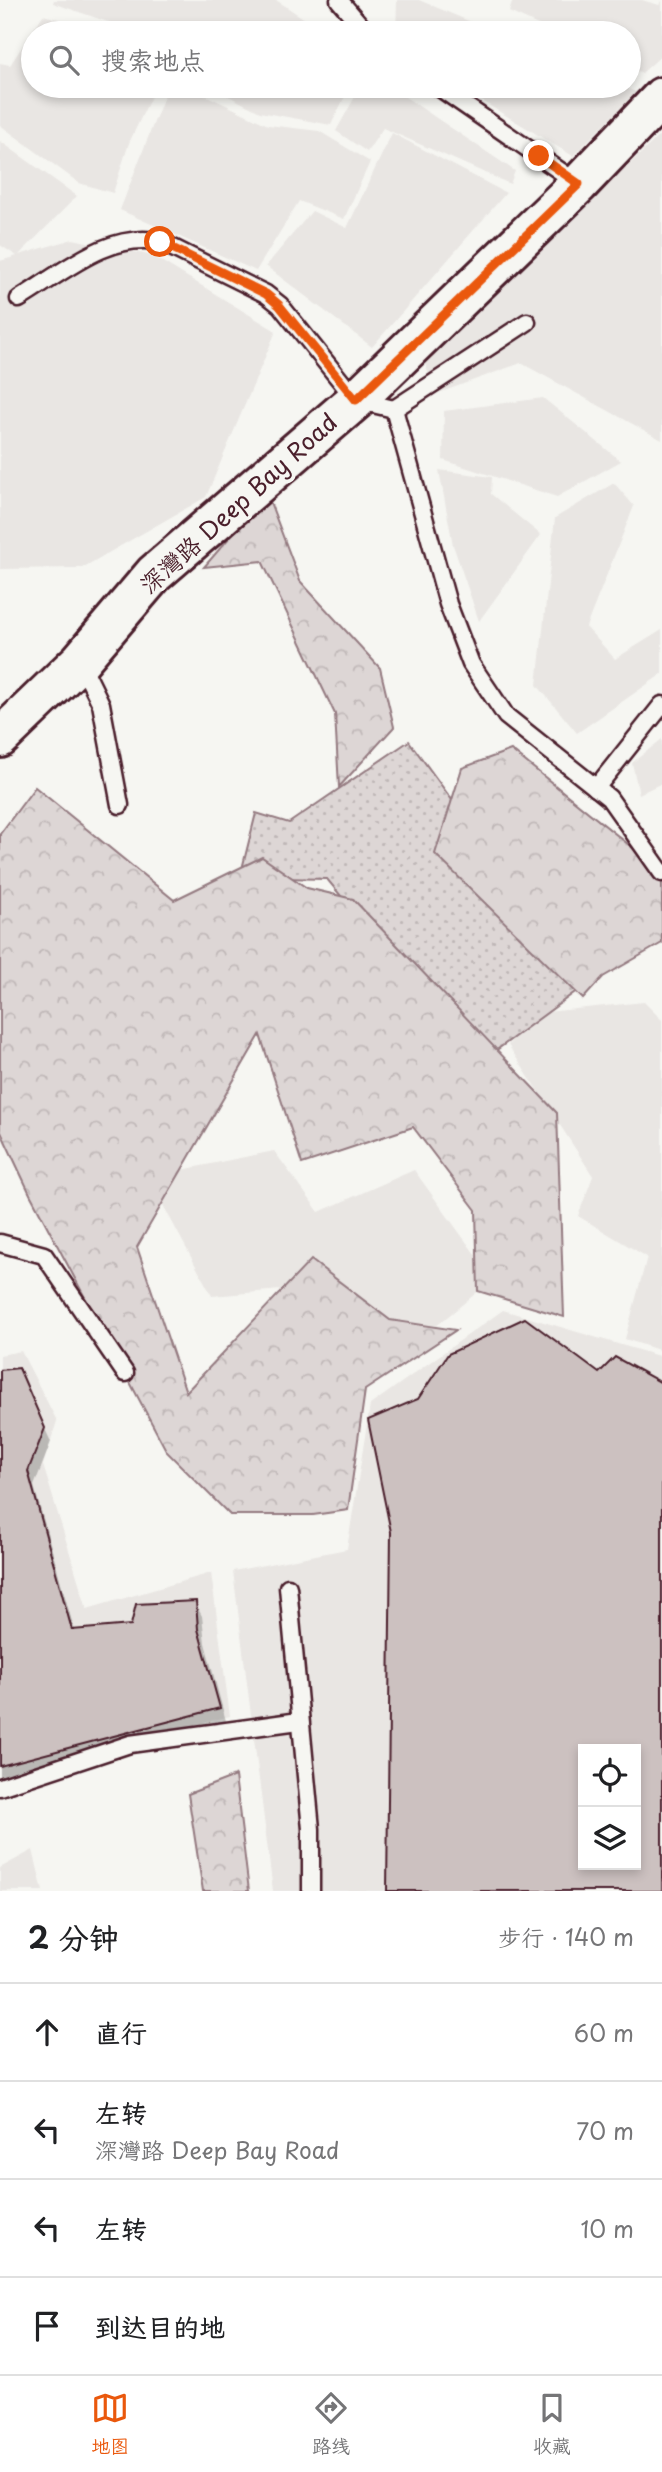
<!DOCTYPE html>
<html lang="zh">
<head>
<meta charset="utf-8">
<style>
  body { margin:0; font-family:"Playpen Sans","LXGW WenKai TC",sans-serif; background:#f6f6f6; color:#202124 }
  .controls { position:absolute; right:21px; bottom:21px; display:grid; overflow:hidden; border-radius:0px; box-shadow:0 4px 10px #0003 }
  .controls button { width:63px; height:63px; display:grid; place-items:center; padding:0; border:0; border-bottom:2px solid #e0e0e0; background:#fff; color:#202124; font:35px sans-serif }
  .stop { position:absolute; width:21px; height:21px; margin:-16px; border:5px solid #ea580c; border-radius:50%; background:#fff }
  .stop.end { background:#ea580c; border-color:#fff; box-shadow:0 2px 7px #0008 }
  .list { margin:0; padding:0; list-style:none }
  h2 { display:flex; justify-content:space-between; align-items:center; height:91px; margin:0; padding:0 28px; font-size:30px }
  h2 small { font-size:23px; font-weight:400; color:#757577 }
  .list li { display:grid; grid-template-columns:46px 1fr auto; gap:21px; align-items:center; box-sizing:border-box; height:98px; padding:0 28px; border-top:2px solid #e0e0e0 }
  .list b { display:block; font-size:26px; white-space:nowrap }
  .list p { margin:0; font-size:23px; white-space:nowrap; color:#757577 }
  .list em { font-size:23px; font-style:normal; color:#757577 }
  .icon { flex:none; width:38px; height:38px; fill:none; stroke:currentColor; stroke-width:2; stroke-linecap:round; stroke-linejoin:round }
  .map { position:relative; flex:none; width:662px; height:1891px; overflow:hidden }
  .search { position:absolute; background:#fff; box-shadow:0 4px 10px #0003; left:21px; right:21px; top:21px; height:77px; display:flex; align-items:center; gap:18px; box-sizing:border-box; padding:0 24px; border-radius:38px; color:#757577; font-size:26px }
  .sheet { height:483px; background:#fff }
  nav { display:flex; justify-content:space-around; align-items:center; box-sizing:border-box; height:98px; border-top:2px solid #e0e0e0; background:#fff; font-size:19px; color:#757577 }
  nav a { display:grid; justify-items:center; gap:4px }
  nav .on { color:#ea580c }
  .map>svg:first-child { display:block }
  .built { fill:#e9e6e3; fill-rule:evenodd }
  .grass { fill:url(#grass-dots); stroke:#947a80; stroke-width:2 }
  .forest { fill:url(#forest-crowns); stroke:#947a80; stroke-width:2 }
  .shadow { fill:#0003; fill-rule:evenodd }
  .building { fill:#ccc1c0; stroke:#4a1f2b; stroke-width:2; fill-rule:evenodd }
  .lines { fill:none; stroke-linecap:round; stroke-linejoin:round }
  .service-casing { stroke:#4a1f2b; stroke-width:21 }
  .tertiary-casing { stroke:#4a1f2b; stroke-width:44 }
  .service { stroke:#f6f6f2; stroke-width:16 }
  .tertiary { stroke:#f6f6f2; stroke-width:38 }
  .route { stroke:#ea580c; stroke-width:9 }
  .labels { text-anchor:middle; stroke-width:7; stroke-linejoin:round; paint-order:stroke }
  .street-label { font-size:24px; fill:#4a1f2b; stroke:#f6f6f2 }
</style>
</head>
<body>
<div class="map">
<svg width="662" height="1891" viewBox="0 0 662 1891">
  <defs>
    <pattern id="grass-dots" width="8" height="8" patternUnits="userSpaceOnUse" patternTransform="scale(1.75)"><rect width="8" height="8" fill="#ddd6d5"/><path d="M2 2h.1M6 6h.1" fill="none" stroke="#bfb7b7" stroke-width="1.8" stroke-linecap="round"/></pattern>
    <pattern id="forest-crowns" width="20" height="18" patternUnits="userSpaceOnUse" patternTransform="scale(1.75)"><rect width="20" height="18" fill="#ddd6d5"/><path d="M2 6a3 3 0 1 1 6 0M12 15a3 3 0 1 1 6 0" fill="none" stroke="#bfb7b7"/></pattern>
  </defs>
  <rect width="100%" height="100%" fill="#f6f6f2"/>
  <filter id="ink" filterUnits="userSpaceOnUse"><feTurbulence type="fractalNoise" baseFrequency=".0143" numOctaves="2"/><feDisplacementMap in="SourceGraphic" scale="14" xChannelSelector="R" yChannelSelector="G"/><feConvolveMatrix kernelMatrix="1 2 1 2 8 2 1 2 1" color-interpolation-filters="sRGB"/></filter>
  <g filter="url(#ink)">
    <g class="built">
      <polygon points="54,0 276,0 326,33 140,33 53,3"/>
      <polygon points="397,0 419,0 497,33 396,33"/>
      <polygon points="513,0 642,0 659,5 662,1 662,55 642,73 629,67 629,33 556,33 509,12"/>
      <polygon points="43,15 111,33 33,33 33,86 156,86 129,143 113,193 79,183 0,125 0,63 10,65"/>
      <polygon points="168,86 186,86 268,125 319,131 370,162 344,219 299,201 256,271 120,210"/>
      <polygon points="209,86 350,86 331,125 260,112"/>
      <polygon points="361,86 389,86 515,171 510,184 383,128 367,152 336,131"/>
      <polygon points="457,86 621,86 636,92 573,156"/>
      <polygon points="392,133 506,193 372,347 266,266 312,211 347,228"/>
      <polygon points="662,133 662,440 521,363 436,394 424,361"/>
      <polygon points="0,141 77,196 19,255 73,239 153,256 276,331 206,497 82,568 0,569 0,261 17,256 0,245"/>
      <polygon points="543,398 621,461 557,497 443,460 444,411"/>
      <polygon points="439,470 492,477 491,494 541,535 479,621 453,545"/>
      <polygon points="614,483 634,506 586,627 615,659 662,630 662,674 577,733 537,685 555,518"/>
      <polygon points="662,739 662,783 639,794 632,763"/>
      <polygon points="644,1002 662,1020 662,1351 625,1339 647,1257 578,1216 593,1176 508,1045 537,1013"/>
      <polygon points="274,1151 319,1212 414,1170 493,1279 411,1347 316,1287 212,1296 148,1177"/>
      <path d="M 503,1310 L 662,1357 L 662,1891 L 273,1891 L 233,1571 L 347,1549 L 370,1405 ZM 583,1749 L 636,1749 L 636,1865 L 583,1865 Z"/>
      <polygon points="21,1351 57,1421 43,1465 87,1609 211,1573 230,1716 0,1775 0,1355"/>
      <polygon points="33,1850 43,1891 0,1891 0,1868"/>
    </g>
    <polygon class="grass" points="409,741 586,984 479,1063 327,879 240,877 256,813 289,823"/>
    <g class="forest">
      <polygon points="267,494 300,581 380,668 394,727 339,787 335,714 262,561 204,567"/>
      <polygon points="511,750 659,869 662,875 662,943 603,977 583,999 435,854 462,768"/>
      <polygon points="35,787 174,900 262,857 307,888 353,899 557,1113 564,1317 478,1291 476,1210 413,1127 302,1164 260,1035 137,1247 186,1392 311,1260 390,1320 456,1330 365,1390 348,1510 313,1515 230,1515 167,1452 30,1194 0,1130 0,834"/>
      <polygon points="235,1776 249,1891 203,1891 188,1794"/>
    </g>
    <g class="shadow">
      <polygon points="18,1370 51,1442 34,1486 75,1632 132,1626 195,1603 202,1616 205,1643 226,1721 11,1776 0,1783 0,1372"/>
      <path d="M 600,1375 L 662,1385 L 662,1891 L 389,1891 L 419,1401 ZM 583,1749 L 636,1749 L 636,1865 L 583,1865 Z"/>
    </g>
    <g class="building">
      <path d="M 525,1318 L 599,1373 L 615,1357 L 662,1383 L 662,1891 L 387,1891 L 391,1532 L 368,1420 L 418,1399 L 448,1354 ZM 583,1749 L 636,1749 L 636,1865 L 583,1865 Z"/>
      <polygon points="19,1368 45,1428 28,1471 72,1630 131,1625 136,1604 196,1601 198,1629 220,1708 0,1766 0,1370"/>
    </g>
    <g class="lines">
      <defs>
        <g id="service">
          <polyline points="339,0 367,33"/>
          <polyline points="437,86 579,184"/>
          <path d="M 19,299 C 61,274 110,230 161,242 L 266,294 L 280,305 L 356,400 L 394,409 L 448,604 L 471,664 L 506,716 L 609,798 L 662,873"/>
          <polyline points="394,409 527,322"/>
          <polyline points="80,661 101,704 120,805"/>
          <polyline points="596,788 662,705"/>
          <polyline points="0,1243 44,1255 125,1373"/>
          <polyline points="288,1587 311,1829 311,1891"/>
          <polyline points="0,1787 130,1744 299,1721"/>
        </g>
        <polyline id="tertiary" points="0,738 80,661 154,574 356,400 579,184 662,97"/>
      </defs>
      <use href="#service" class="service-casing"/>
      <use href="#tertiary" class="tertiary-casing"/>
      <use href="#service" class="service"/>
      <use href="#tertiary" class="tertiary"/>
    </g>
  </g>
  <g class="lines" filter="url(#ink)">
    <polyline class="route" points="160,242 266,294 279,305 356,400 579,184 539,156"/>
  </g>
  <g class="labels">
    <g class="street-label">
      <text transform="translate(239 504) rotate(-42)" y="8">深灣路 Deep Bay Road</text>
    </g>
  </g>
</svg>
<div class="controls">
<button><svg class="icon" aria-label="locate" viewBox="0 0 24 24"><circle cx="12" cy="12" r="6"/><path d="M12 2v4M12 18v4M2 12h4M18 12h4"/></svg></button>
<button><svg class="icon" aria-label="layers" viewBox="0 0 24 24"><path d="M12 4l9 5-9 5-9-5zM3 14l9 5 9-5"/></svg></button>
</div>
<div class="stop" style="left:160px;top:242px"></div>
<div class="stop end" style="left:539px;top:156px"></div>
<div class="search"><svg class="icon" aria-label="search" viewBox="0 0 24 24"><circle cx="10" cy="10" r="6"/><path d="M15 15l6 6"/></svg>搜索地点</div>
</div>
<section class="sheet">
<h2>2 分钟<small>步行 · 140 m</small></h2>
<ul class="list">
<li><svg class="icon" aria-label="ahead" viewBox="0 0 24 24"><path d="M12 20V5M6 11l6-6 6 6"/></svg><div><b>直行</b></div><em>60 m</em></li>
<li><svg class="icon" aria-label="left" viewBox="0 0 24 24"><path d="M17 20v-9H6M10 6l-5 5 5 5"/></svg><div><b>左转</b><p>深灣路 Deep Bay Road</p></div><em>70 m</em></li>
<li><svg class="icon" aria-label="left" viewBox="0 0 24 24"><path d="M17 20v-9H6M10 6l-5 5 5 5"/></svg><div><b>左转</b></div><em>10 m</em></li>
<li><svg class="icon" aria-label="arrive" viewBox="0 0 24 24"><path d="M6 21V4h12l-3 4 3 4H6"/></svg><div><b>到达目的地</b></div></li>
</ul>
</section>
<nav>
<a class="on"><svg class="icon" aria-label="map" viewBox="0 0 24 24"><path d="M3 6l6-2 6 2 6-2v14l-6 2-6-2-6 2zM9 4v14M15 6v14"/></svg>地图</a>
<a><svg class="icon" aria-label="directions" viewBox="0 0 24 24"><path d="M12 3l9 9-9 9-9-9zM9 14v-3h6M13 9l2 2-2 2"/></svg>路线</a>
<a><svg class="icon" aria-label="saved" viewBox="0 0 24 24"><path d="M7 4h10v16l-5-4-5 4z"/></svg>收藏</a>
</nav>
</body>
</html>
